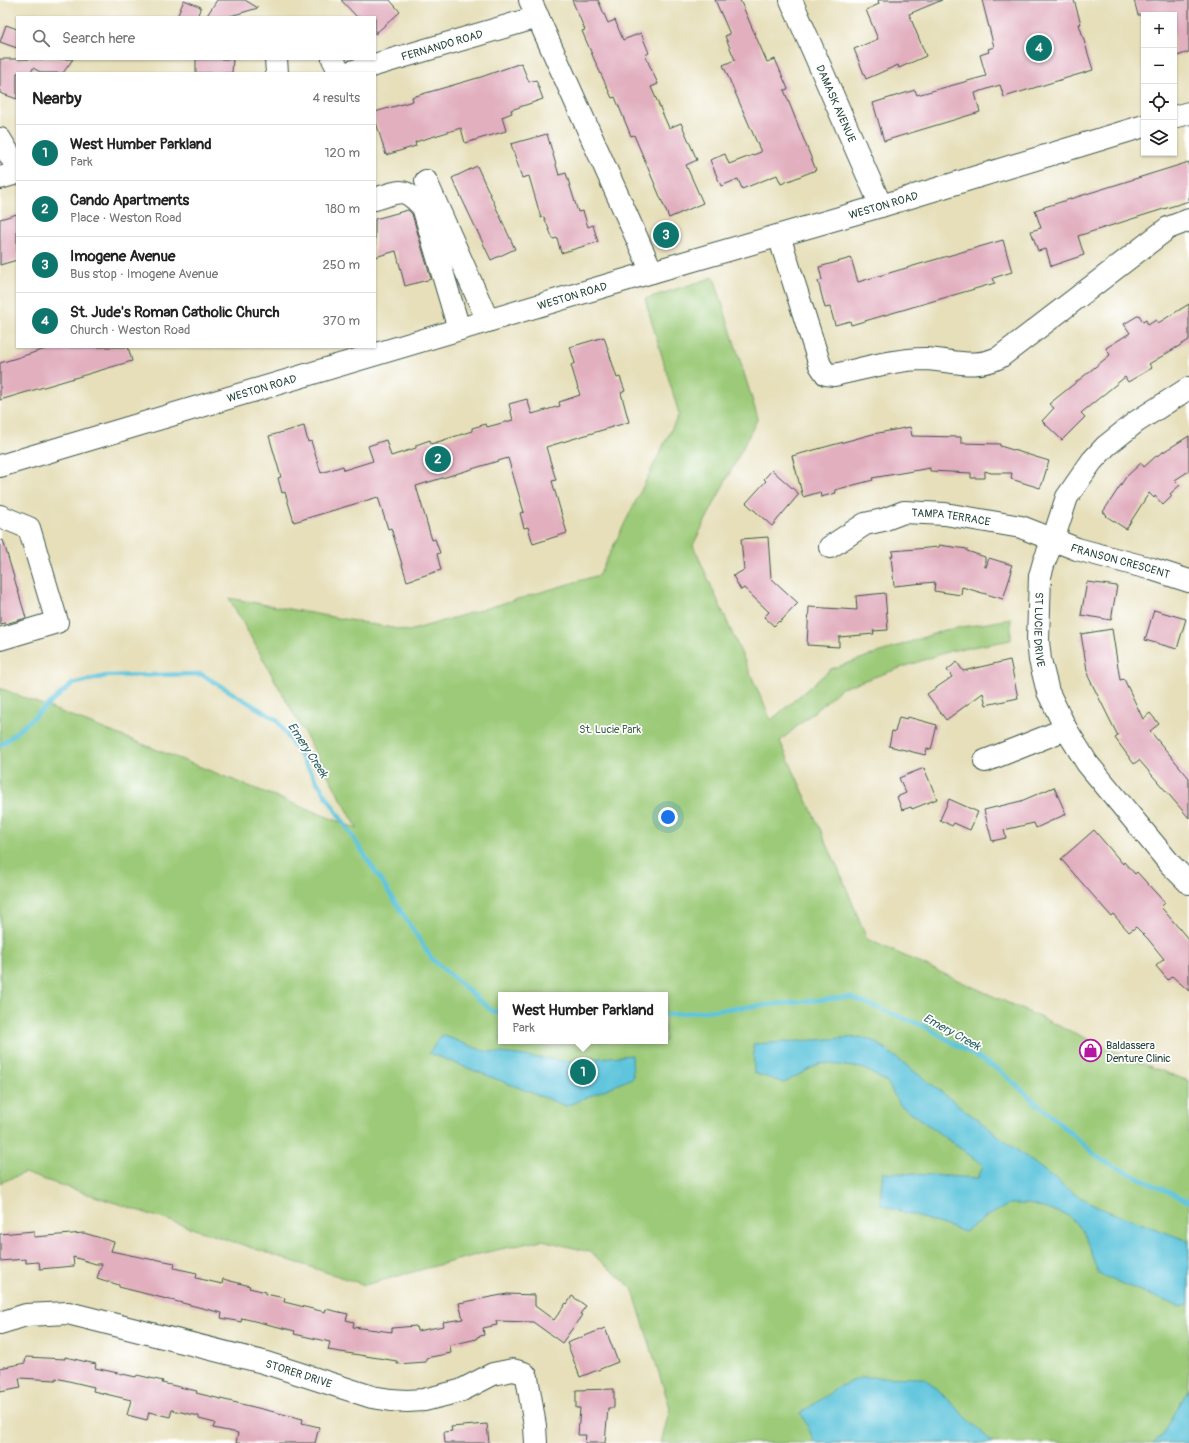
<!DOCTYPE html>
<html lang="en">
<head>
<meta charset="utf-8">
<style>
  body { margin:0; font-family:Pangolin,sans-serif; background:#f2f2f2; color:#222 }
  .controls { position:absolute; right:12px; top:12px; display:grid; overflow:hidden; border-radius:0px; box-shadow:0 1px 3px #0004 }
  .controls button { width:36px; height:36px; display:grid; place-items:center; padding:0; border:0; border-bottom:1px solid #e0e0e0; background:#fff; color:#222; font:20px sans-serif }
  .you { position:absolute; left:668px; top:817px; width:14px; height:14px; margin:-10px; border:3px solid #fff; border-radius:50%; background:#1a73e8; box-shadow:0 0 0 6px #1a73e833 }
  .badge { display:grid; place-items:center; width:26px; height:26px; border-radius:50%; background:#0f766e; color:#fff; font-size:13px; font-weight:700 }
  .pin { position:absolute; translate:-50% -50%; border:2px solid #fff; box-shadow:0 1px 4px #0006 }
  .popup { position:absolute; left:498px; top:992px; width:170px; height:52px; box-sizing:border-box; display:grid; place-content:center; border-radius:0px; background:#fff; filter:drop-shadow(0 1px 3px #0005); font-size:13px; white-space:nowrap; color:#767676 }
  .popup b { font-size:15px; color:#222 }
  .popup::after { content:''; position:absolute; left:50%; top:100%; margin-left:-8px; border:8px solid transparent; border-top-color:#fff }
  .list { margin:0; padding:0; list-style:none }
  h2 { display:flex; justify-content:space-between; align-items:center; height:52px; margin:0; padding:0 16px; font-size:17px }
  h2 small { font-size:13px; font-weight:400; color:#767676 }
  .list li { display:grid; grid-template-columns:26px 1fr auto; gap:12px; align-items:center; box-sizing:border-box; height:56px; padding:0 16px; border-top:1px solid #e0e0e0 }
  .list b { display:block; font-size:15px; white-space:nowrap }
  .list p { margin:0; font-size:13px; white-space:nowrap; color:#767676 }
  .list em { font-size:13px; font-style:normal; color:#767676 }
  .icon { flex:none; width:22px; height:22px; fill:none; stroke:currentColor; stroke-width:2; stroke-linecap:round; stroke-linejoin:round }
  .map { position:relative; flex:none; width:1189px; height:1443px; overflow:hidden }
  .search { position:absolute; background:#fff; box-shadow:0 1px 3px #0004; left:16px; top:16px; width:360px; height:44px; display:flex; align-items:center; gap:10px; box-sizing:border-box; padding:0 14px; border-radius:0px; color:#767676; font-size:15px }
  .panel { position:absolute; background:#fff; box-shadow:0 1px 3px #0004; left:16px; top:72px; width:360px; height:276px; border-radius:0px }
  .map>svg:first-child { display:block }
  .green { fill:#9cca78; stroke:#5e8456; fill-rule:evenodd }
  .water { fill:#5fc5dc; stroke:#3f8188 }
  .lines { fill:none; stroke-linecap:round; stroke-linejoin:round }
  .stream { stroke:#5fc5dc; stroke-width:4.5 }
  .building { fill:#e2afbf }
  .minor-casing { stroke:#3d5548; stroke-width:24 }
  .major-casing { stroke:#3d5548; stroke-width:24 }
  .minor { stroke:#fff; stroke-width:22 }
  .major { stroke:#fff; stroke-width:22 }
  .labels { text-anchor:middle; stroke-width:3.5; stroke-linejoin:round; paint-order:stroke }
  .street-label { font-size:11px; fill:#1f3d34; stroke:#fff }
  .park-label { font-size:11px; fill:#3e6045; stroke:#fff }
  .poi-label { font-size:11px; fill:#1f3d34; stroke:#fff; text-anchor:start }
  .water-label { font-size:12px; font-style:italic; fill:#326666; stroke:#fff }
</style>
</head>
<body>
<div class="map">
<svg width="1189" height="1443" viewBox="0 0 1189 1443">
  <rect width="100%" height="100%" fill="#fff"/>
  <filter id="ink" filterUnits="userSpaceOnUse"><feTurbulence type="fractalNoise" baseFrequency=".025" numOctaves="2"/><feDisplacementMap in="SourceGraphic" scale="8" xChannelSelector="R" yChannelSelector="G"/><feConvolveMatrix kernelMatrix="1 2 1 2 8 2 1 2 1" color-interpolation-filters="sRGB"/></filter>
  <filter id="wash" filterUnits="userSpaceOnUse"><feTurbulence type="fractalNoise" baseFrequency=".012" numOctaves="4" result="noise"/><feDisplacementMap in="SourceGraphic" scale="16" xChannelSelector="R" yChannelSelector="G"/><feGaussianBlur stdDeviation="0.9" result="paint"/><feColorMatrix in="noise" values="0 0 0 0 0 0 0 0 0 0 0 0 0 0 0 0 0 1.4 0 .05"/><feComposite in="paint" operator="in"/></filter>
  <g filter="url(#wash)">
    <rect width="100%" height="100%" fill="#e6dfba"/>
    <path class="green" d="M 714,277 L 758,418 L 693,545 L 771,720 L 831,669 L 945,630 L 1011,619 L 1011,640 L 950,651 L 842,688 L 780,741 L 842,877 L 867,939 L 1143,1064 L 1189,1081 L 1189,1443 L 661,1443 L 670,1408 L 632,1288 L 590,1252 L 542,1240 L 483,1253 L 365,1285 L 24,1173 L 0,1183 L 0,688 L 358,829 L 229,598 L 409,631 L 599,575 L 679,414 L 645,299 ZM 501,995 L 665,995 L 665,1041 L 501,1041 Z"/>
    <g class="water">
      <polygon points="442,1035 484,1051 566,1061 632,1055 633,1078 566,1106 429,1053"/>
      <polygon points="860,1037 876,1042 1076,1195 1107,1211 1189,1241 1189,1305 1180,1307 1098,1274 1084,1232 1068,1215 1029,1204 1010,1204 988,1216 965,1232 881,1205 881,1188 883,1172 978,1178 983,1165 900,1105 887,1082 862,1068 821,1063 784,1083 754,1073 753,1044"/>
      <polygon points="863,1377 925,1378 993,1443 815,1443 801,1413 840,1386"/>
      <polygon points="1189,1388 1189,1443 1153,1443 1162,1436"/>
    </g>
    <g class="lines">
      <g class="stream">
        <polyline points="0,745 5,742 72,684 106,676 201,674 277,720 432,959 492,1011 501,1013"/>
        <polyline points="665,1015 850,997 926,1027 999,1070 1100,1159 1189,1202"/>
      </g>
    </g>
    <g id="blocks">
      <g class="building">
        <polygon points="184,0 201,7 197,17 177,17"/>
        <polygon points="217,0 245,0 258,8 227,17 206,17"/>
        <polygon points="341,0 390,0 400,12 375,34 375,17 357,17"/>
        <polygon points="572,0 598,0 608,23 615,20 623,40 641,33 649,53 645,55 658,84 651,87 669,128 681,123 697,160 686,165 703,203 669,218 634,135 631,136 615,97 612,98 594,59 582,31 585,30"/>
        <polygon points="715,0 740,0 767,62 775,59 788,89 784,90 816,170 781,184 777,175 742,189 738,179 721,186 710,160 725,154 729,164 761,152 723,65 735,60 725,36 730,34"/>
        <polygon points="878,0 942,0 909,14 926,56 899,68 898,65 866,79 854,49 878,39 866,10 879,4"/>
        <polygon points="982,0 1074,0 1081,24 1079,24 1093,70 1004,97 1000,85 975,93 980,112 884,141 873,103 915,90 917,95 986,76 980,55 989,52 988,49 994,47"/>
        <polygon points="1134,0 1189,0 1189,52 1174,57 1174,15 1138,15"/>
        <polygon points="6,25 17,29 17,48 0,42"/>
        <polygon points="0,59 73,59 63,73 42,73 33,68 31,73 17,73 17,99 0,93"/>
        <polygon points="196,59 233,59 232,73 196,73"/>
        <polygon points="521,63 529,82 536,80 543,99 511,110 512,113 502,117 506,131 465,143 461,128 415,142 416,146 386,155 375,119 375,112 413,101 412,97 481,77"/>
        <polygon points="547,134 559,175 566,173 578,212 583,211 588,227 593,225 598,242 561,253 557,238 553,239 544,217 541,218 529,176 522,178 511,144"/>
        <polygon points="1189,162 1189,201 1078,236 1084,255 1051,266 1046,249 1038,251 1031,231 1041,228 1035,210"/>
        <polygon points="477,166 515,249 491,260 452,178"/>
        <polygon points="408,210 412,214 431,279 405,286 396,251 375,257 375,219"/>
        <polygon points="17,214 17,260 0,265 0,219"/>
        <polygon points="1003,240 1012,272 993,278 995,283 851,325 850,321 835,325 830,307 825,308 818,281 822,280 819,267 851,258 858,282"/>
        <polygon points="1189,304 1189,340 1149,364 1152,368 1128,382 1125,377 1081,413 1085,417 1062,440 1042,421 1054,408 1049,404 1110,355 1106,348 1130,333 1124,324 1139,315 1143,322 1146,320 1148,325 1156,320 1158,323"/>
        <polygon points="604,337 617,378 620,377 625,391 621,393 629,422 546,447 556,480 552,481 567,533 533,544 528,527 524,528 520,513 524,512 508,458 416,486 432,540 435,539 440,553 437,554 441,570 407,581 391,528 388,529 378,497 294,522 285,492 282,493 278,478 281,477 269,436 304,426 308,442 311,441 321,473 343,466 344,470 373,461 368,446 386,440 391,456 416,448 416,445 430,440 431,444 472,431 472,428 486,424 487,427 513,420 509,404 527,399 532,414 560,406 559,402 580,395 571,365 575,363 570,347"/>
        <polygon points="52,347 128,347 132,361 0,400 0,363"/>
        <polygon points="910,427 912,436 961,437 961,443 1000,444 1000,446 1049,461 1042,484 1040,488 1011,479 1012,473 991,473 985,471 985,478 971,478 971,473 930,471 930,468 872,478 873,480 835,490 836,493 821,497 820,492 803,497 792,456 873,434"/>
        <polygon points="1189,436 1189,471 1175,480 1180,485 1170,494 1172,496 1163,505 1155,496 1154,498 1149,493 1126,529 1106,516 1107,515 1103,512 1126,477 1141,463 1144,467 1155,457"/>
        <polygon points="772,470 799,494 772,526 746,503 766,481 764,479"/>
        <polygon points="768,537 771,578 798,603 780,622 779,621 774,626 764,617 769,612 744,588 741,590 733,576 744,570 741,539"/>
        <polygon points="3,540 26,618 5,624 5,623 0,624 0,541"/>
        <polygon points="939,545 967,549 967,551 985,557 985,567 986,567 989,558 1012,565 1010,570 1012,571 1003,599 962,587 961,595 934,591 935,582 894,586 891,556 893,556 892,551 939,547"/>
        <polygon points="1087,582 1117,586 1111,620 1081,615"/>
        <polygon points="885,593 888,630 873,631 874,634 839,637 839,647 807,645 809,607 857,610 856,596"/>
        <polygon points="1154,610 1186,619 1177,649 1145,640"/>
        <polygon points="1112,629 1120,680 1124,679 1143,719 1150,713 1159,724 1150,731 1189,778 1189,818 1139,760 1134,764 1115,738 1118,736 1088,676 1081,634"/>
        <polygon points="1010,660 1018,698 986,705 983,693 946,720 927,694 952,677 947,670 957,662 963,671"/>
        <polygon points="899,717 907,719 908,717 937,725 931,750 927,749 925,755 889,746 892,731 895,732"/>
        <polygon points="924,768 937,799 912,809 911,807 902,810 897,797 906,793 899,778"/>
        <polygon points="1054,787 1066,814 1036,828 1034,823 1004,830 1006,838 992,841 984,810 1021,801"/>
        <polygon points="949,799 978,812 970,830 954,823 952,826 940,820"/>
        <polygon points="1094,830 1123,864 1124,862 1135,874 1137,872 1165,903 1161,907 1189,940 1189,991 1172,976 1168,980 1156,966 1164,959 1148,939 1136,927 1129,932 1113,914 1111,916 1061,859"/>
        <polygon points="34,1231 34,1237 84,1233 114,1242 111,1251 154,1260 154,1259 175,1263 174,1268 197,1273 196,1278 222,1284 223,1279 250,1286 249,1288 266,1292 265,1294 285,1298 284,1302 325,1312 326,1309 348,1314 346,1320 354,1322 353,1327 392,1332 392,1328 416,1326 417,1331 444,1326 443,1322 463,1319 459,1303 507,1294 535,1295 535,1306 554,1320 566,1303 567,1304 572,1296 586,1306 580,1314 582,1315 562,1343 533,1322 496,1321 497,1325 483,1328 484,1335 477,1337 477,1339 450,1345 451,1353 426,1358 426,1362 397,1364 397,1361 328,1350 330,1342 294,1334 295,1331 242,1318 241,1322 221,1318 222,1313 119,1287 119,1285 97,1278 102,1264 96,1264 73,1257 74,1266 40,1269 39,1262 26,1263 26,1259 0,1261 0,1234"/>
        <polygon points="605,1328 618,1362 580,1377 567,1343"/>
        <polygon points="26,1357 65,1359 65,1357 96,1364 95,1368 136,1377 137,1375 163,1381 162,1383 197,1391 196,1393 303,1419 302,1423 319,1427 315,1443 236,1443 238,1433 213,1428 215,1423 199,1419 199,1416 172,1410 170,1417 149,1412 147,1420 127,1415 131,1400 93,1391 94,1387 56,1378 56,1380 19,1378 21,1388 0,1392 0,1368 25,1363"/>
        <polygon points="614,1389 614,1408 608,1408 605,1443 585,1443 586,1435 578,1435 580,1408 576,1408 576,1390"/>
        <polygon points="487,1424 489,1443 445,1443 444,1432 452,1431 451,1427"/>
      </g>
    </g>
  </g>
  <g filter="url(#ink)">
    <use href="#blocks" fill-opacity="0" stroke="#3d5548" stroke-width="1"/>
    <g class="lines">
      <defs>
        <g id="minor">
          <polyline points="530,0 652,272"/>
          <path id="s1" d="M 791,0 L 881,206"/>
          <polyline points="276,59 277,73"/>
          <polyline points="333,59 340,73"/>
          <path id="s2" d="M 347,73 L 538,17"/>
          <polyline points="0,139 17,167"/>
          <polyline points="0,178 17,173"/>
          <polyline points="426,181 488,321"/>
          <path d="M 375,199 C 401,191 403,186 423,207 L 459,329"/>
          <path d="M 779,236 L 820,365 L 826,374 L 834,375 C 862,369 895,359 925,359 C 952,360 974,370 1000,357 L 1168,228 L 1189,220"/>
          <path id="s3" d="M 1189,388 L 1136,422 L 1106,446 L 1092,461 L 1067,497 L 1053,540 L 1044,562 L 1040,576 L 1038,641 L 1040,660 L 1048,692 L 1066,729 L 1087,763 L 1171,865 L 1189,883"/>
          <polyline points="0,516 29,528 57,622 0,639"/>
          <path id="s4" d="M 830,547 L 865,524 L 883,520 L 904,512 L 945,514 L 1021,527 L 1077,549 L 1152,569 L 1189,581"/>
          <polyline points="985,761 1066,729"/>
          <path id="s5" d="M 0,1323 L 26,1315 L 68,1313 L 263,1362 L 372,1397 L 391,1400 L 407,1401 L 424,1400 L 460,1391 L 493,1374 L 513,1370 L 524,1373 L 527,1377 L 535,1426 L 536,1443"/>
        </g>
        <g id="major">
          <polyline points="1174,117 1189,113"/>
          <path id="s6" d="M 0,466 L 652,272 L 881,206 L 1144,126"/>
        </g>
      </defs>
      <use href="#minor" class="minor-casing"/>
      <use href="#major" class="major-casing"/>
      <use href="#minor" class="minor"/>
      <use href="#major" class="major"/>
    </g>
  </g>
  <defs>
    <symbol id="shop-ring" viewBox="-11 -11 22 22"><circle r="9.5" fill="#fff" stroke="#b5179e" stroke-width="1.5"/><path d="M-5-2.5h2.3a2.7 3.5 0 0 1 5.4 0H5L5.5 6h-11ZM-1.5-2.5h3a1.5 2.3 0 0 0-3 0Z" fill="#b5179e"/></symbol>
  </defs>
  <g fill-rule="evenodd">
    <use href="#shop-ring" x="1078" y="1038" width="25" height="25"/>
  </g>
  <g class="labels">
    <g class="street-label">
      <text dy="4" stroke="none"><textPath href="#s2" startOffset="99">FERNANDO ROAD</textPath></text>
      <text dy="4" stroke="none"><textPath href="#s1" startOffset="113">DAMASK AVENUE</textPath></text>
      <text dy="4" stroke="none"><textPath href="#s6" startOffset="921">WESTON ROAD</textPath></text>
      <text dy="4" stroke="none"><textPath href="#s6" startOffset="597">WESTON ROAD</textPath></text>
      <text dy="4" stroke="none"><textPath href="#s6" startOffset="273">WESTON ROAD</textPath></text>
      <text dy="4" stroke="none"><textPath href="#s4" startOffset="130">TAMPA TERRACE</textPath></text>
      <text dy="4" stroke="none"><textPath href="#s4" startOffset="306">FRANSON CRESCENT</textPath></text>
      <text dy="4" stroke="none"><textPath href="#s3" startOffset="303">ST LUCIE DRIVE</textPath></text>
      <text dy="4" stroke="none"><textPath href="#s5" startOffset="308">STORER DRIVE</textPath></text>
    </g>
    <g class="park-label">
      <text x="610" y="733">St. Lucie Park</text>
    </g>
    <g class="poi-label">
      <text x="1106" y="1049">Baldassera<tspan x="1106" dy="13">Denture Clinic</tspan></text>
    </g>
    <g class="water-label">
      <text transform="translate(308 750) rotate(57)" y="4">Emery Creek</text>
      <text transform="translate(952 1032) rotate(29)" y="4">Emery Creek</text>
    </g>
  </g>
</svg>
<div class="controls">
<button>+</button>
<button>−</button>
<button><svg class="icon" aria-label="locate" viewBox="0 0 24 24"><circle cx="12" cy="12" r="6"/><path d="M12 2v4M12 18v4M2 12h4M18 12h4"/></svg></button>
<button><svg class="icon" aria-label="layers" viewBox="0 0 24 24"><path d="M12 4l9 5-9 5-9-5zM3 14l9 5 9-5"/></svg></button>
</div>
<div class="you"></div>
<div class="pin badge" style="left:583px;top:1072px">1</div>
<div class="popup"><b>West Humber Parkland</b>Park</div>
<div class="pin badge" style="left:438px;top:459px">2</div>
<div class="pin badge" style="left:666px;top:235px">3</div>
<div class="pin badge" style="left:1039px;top:48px">4</div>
<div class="search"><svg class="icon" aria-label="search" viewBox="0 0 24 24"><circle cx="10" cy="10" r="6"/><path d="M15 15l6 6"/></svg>Search here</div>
<section class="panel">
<h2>Nearby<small>4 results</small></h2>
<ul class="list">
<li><span class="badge">1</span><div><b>West Humber Parkland</b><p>Park</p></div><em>120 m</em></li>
<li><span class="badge">2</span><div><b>Cando Apartments</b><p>Place · Weston Road</p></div><em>180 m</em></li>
<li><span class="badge">3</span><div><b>Imogene Avenue</b><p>Bus stop · Imogene Avenue</p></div><em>250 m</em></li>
<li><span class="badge">4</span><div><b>St. Jude's Roman Catholic Church</b><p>Church · Weston Road</p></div><em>370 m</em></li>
</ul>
</section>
</div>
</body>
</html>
